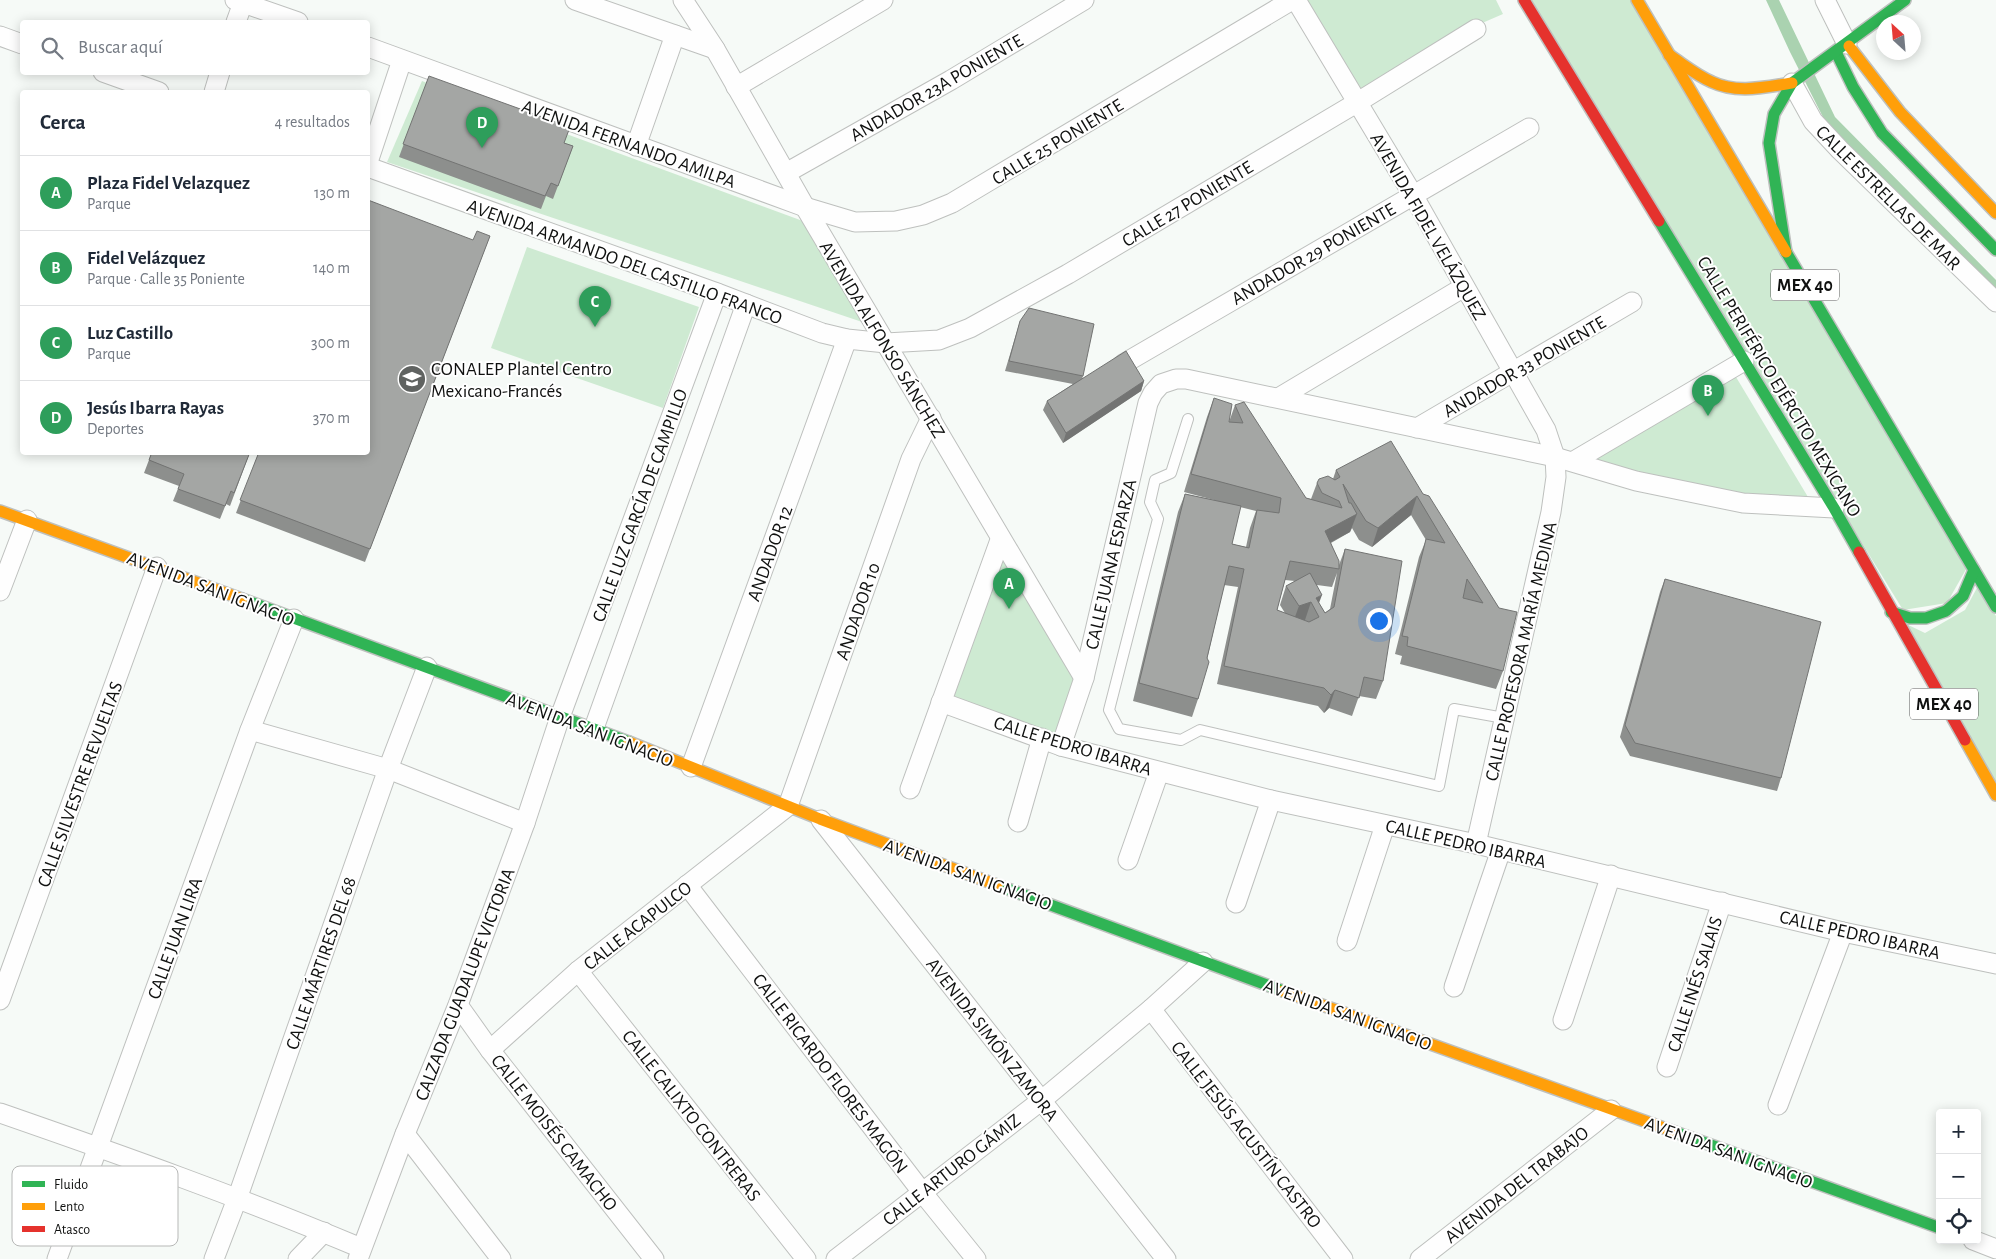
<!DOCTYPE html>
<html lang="es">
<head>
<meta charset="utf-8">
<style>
  body { margin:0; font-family:"Alegreya Sans",sans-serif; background:#f6f6f7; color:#1f2937 }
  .controls { position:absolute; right:15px; bottom:15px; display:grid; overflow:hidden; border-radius:5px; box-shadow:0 2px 12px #0003 }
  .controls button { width:45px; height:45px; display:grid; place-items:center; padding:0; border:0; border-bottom:1px solid #e0e1e3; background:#fff; color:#1f2937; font:25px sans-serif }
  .compass { position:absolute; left:1876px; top:15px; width:45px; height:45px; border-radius:50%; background:#fff; box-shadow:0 2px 12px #0003; rotate:334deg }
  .you { position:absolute; left:1378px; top:620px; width:18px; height:18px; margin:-12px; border:4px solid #fff; border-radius:50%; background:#1a73e8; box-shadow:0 0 0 8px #1a73e833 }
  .badge { display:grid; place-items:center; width:32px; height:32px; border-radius:50%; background:#606361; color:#fff; font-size:16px; font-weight:700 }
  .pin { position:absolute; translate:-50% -41px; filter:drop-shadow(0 1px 2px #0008) }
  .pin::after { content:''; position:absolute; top:26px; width:18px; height:15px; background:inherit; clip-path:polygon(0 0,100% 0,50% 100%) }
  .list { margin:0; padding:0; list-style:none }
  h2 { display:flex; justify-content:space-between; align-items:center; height:65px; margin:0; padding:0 20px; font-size:21px }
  h2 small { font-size:16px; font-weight:400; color:#747a83 }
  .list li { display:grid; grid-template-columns:32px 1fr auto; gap:15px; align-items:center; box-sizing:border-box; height:75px; padding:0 20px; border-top:1px solid #e0e1e3 }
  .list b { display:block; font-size:19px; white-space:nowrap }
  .list p { margin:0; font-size:16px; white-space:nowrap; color:#747a83 }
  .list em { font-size:16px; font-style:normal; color:#747a83 }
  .icon { flex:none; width:28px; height:28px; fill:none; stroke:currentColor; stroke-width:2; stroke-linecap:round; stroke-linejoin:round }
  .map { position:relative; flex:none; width:1996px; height:1259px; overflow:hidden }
  .search { position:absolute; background:#fff; box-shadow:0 2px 12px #0003; left:20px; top:20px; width:350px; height:55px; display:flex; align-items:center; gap:12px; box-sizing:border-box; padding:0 18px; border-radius:5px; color:#747a83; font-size:19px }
  .panel { position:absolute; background:#fff; box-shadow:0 2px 12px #0003; left:20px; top:90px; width:350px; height:365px; border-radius:5px }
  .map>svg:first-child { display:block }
  .green { fill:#ceead2 }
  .water { fill:#aad2b0 }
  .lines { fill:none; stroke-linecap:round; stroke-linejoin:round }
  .lane-casing { stroke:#bec0be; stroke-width:12 }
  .street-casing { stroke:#bec0be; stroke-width:21 }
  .fast-casing { stroke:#bec0be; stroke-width:14 }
  .slow-casing { stroke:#bec0be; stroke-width:14 }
  .jam-casing { stroke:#bec0be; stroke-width:14 }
  .lane { stroke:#fefefe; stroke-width:10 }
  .street { stroke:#fefefe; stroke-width:19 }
  .fast { stroke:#30b455; stroke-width:11 }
  .slow { stroke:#ff9f0a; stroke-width:11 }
  .jam { stroke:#e5322d; stroke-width:11 }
  .wall { fill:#8d8f8d; fill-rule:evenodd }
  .shaded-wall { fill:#737473 }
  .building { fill:#a4a6a4; stroke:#737473; fill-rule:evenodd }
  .labels { text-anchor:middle; stroke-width:4; stroke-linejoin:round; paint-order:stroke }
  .shield { fill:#fff; stroke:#585858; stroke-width:1 }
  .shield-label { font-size:18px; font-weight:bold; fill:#101110 }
  .street-label { font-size:19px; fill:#101110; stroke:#fff }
  .poi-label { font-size:19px; fill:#101110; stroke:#fff; text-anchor:start }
  .key { fill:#fff; stroke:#b7b8b7; stroke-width:1 }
  .key-label { font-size:14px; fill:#101110 }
</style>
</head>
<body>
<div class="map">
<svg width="1996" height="1259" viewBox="0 0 1996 1259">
  <rect width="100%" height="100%" fill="#f6faf7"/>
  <g class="green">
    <polygon points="1298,0 1496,0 1503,14 1473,27 1358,99"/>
    <polygon points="1529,0 1632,0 1969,564 1947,603 1903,610"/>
    <polygon points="422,81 811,224 871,325 387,162"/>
    <polygon points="527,247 699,307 663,408 491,348"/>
    <polygon points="1733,372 1811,502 1743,498 1583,461"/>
    <polygon points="1000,540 1084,678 1061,746 941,702"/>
    <polygon points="1978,586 1996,616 1996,791 1902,622 1925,633 1965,610"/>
  </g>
  <polygon class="water" points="1766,0 1779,0 1835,117 1996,280 1996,297 1827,125 1790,52"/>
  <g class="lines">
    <defs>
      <polyline id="lane" points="1188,419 1171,473 1155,480 1150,502 1158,519 1109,710 1119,729 1181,740 1200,730 1439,786 1454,709 1504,718"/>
      <g id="street">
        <polyline points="235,0 298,22"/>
        <polyline points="575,0 715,49"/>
        <polyline points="683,0 715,49 805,207 1084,678"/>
        <polyline points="1296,0 1413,195 1546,430 1555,457 1556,477 1551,512 1476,844"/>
        <polyline points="1825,0 1847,44"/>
        <polyline points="236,22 244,0"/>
        <polyline points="0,36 22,44"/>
        <polyline points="368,47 805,207 855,222 896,221 923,215 952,203 1292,0"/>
        <polyline points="103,72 159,92"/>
        <polyline points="1792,83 1813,121 1840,150 1996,302"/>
        <polyline points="736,87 883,0"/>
        <polyline points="214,92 220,72"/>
        <polyline points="636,146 675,35"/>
        <polyline points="368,162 402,60"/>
        <polyline points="368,167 717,293 822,333 847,339 886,343 939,340 970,328 1068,274 1358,102 1476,29"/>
        <polyline points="786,173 951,80 1084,0"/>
        <polyline points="1123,364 1529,128"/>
        <polyline points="1280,397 1464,287"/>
        <polyline points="1417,428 1632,302"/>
        <polyline points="1574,461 1744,361"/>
        <polyline points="0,591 27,520"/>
        <polyline points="941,702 1061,746 1271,800 1476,844 1843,932 1996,964"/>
        <polyline points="594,728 746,304"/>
        <polyline points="250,730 388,769 525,823"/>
        <polyline points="1061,746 1084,678 1148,403 1153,393 1161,384 1176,379 1186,379 1555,457 1636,481 1743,503 1834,508"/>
        <polyline points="691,767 847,339"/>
        <polyline points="910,789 1000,540"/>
        <polyline points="821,820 1166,1259"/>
        <polyline points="1018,822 1042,738"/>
        <polyline points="1128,860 1159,772"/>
        <polyline points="687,885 922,1192 976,1259"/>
        <polyline points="1236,903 1271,800"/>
        <polyline points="1347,941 1385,825"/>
        <polyline points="578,971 806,1259"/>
        <polyline points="1454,987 1501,850"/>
        <polyline points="0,1000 157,567"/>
        <polyline points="458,1005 490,1050 654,1259"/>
        <polyline points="1151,1009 1343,1259"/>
        <polyline points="1563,1020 1611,875"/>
        <polyline points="490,1050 578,971 788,806 911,459 931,418"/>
        <polyline points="1667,1067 1722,902"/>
        <polyline points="1778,1105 1843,932"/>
        <path d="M 0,1113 C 121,1155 242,1198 361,1248"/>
        <polyline points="405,1134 501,1259"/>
        <polyline points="1973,1240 1996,1249"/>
        <polyline points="57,1259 250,730 294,619"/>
        <polyline points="214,1259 237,1199 388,769 427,667"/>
        <polyline points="298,1259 324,1232"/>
        <polyline points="358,1259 405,1134 458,1005 525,823 560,717 717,293"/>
        <polyline points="836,1259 1042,1100 1151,1009 1203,962"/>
        <polyline points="1420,1259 1611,1110"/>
      </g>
      <g id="fast">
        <polyline points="1836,52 1853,87 1882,133 1996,250"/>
        <polyline points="1659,221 1834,508 1859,552"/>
        <polyline points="1786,252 1769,143 1774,114 1792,83 1905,0"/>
        <polyline points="1786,252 1996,607"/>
        <polyline points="242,599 629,742"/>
        <polyline points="1891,612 1910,618 1926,618 1946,611 1963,596 1974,570"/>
        <polyline points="997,885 1283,991"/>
        <polyline points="1675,1132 1940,1228"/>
      </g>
      <g id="slow">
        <polyline points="1637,0 1786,252"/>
        <polyline points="1849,46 1900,112 1996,213"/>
        <path d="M 1669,55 C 1683,64 1696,75 1712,82 C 1737,94 1765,87 1792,83"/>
        <polyline points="0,511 242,599"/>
        <polyline points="1965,740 1996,795"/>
        <polyline points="629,742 820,819 997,885"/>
        <polyline points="1283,991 1675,1132"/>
      </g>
      <g id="jam">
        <polyline points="1524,0 1659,221"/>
        <polyline points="1859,552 1965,740"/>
      </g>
    </defs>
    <use href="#lane" class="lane-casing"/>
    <use href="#street" class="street-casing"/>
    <use href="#fast" class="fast-casing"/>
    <use href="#slow" class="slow-casing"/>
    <use href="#jam" class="jam-casing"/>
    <use href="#lane" class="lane"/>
    <use href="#street" class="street"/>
    <use href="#fast" class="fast"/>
    <use href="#slow" class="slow"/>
    <use href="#jam" class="jam"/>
  </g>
  <g class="wall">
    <polygon points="429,76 564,143 573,146 553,199 546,196 541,209 399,157"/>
    <polygon points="490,236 365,562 236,513 259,452 473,240"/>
    <polygon points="1020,321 1083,376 1082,379 1144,381 1141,391 1063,443 1043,410 1047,401 1073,384 1005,371"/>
    <path d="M 1214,398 L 1229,422 L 1235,405 L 1306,498 L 1311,499 L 1317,483 L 1333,479 L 1336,470 L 1423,494 L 1499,608 L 1503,671 L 1496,689 L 1400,664 L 1402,656 L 1395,654 L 1419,557 L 1426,540 L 1411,515 L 1372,547 L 1359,540 L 1352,528 L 1350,532 L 1331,543 L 1339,565 L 1345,549 L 1383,681 L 1376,699 L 1359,696 L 1352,716 L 1329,708 L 1324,713 L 1318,706 L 1217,684 L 1238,587 L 1224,585 L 1198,699 L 1192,717 L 1133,701 L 1178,512 L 1185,494 L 1214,500 L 1184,492 L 1207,417 ZM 1240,507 L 1256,511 L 1250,528 L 1246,547 L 1232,544 ZM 1337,573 L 1330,609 L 1325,613 L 1319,603 L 1317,585 L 1332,587 ZM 1285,580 L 1295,581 L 1286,586 L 1280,605 L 1285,613 L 1277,610 Z"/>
    <polygon points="152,452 250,452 230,506 226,504 220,519 173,501 179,486 144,473"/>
    <polygon points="1665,579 1781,778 1777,791 1630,756 1620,737 1660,592"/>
  </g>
  <g class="shaded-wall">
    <polygon points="1144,381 1141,391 1063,443 1066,433"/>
    <polygon points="1417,496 1411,515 1372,547 1378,528"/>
    <polygon points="1357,514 1350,532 1318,549 1325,531"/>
    <polygon points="1322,595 1316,611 1316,598"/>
    <polygon points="1311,602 1305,620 1292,625 1299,606"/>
    <polygon points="1335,690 1329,708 1324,713 1331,695"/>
  </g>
  <g class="building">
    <polygon points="429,76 570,127 564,143 573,146 558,186 551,183 545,196 403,144"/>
    <polygon points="368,200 473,240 477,231 490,236 370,549 240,500 259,452 368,452"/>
    <polygon points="1029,308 1094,324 1083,376 1009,361 1020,321"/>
    <polygon points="1126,351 1144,381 1066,433 1047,401"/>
    <path d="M 1214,398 L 1232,404 L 1229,422 L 1243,423 L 1235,405 L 1244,402 L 1306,498 L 1342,508 L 1339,501 L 1322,493 L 1317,483 L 1319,479 L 1328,476 L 1335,480 L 1340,477 L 1336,470 L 1391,441 L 1423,494 L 1429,496 L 1499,608 L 1517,612 L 1503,671 L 1407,646 L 1408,637 L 1402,636 L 1426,539 L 1445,543 L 1417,496 L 1378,528 L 1366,521 L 1343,484 L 1349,503 L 1351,503 L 1357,514 L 1325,531 L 1339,561 L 1339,569 L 1290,561 L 1277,610 L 1309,622 L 1319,617 L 1311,602 L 1299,606 L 1286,586 L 1310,573 L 1322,595 L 1316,598 L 1325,613 L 1334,607 L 1345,549 L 1402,561 L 1383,681 L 1364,677 L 1359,698 L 1335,690 L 1331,695 L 1324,688 L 1224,666 L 1244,569 L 1229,566 L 1207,658 L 1209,662 L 1198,699 L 1139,683 L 1185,494 L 1241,506 L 1232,544 L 1249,548 L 1257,510 L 1279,513 L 1281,498 L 1191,474 ZM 1467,579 L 1483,603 L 1463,598 Z"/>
    <polygon points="152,452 250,452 234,493 231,491 225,506 178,489 184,474 149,460"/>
    <polygon points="1665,579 1821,622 1781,778 1635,743 1625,725"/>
  </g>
  <defs>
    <symbol id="school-disc" viewBox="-11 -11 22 22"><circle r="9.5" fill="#606361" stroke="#fff"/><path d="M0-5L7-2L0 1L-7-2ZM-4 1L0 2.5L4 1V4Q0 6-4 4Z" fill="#fff"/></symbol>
  </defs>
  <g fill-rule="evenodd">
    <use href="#school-disc" x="396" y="363" width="32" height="32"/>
  </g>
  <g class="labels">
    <g class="shield">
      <rect x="1771" y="269.5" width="68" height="31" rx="4"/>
      <rect x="1910" y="688.5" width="68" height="31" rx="4"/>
    </g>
    <g class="shield-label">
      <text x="1805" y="291">MEX 40</text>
      <text x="1944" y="710">MEX 40</text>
    </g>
    <g class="street-label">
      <text transform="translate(936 87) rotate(-30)" y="7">ANDADOR 23A PONIENTE</text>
      <text transform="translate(1057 141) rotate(-31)" y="7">CALLE 25 PONIENTE</text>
      <text transform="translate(629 143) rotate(20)" y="7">AVENIDA FERNANDO AMILPA</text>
      <text transform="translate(1889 197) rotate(45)" y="7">CALLE ESTRELLAS DE MAR</text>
      <text transform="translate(1187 203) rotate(-31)" y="7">CALLE 27 PONIENTE</text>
      <text transform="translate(1429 226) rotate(60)" y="7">AVENIDA FIDEL VELÁZQUEZ</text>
      <text transform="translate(1313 253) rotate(-30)" y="7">ANDADOR 29 PONIENTE</text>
      <text transform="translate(625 261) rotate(20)" y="7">AVENIDA ARMANDO DEL CASTILLO FRANCO</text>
      <text transform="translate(883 339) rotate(59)" y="7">AVENIDA ALFONSO SÁNCHEZ</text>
      <text transform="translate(1524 366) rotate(-30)" y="7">ANDADOR 33 PONIENTE</text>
      <text transform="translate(1780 386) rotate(59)" y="7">CALLE PERIFÉRICO EJÉRCITO MEXICANO</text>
      <text transform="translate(639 505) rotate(-70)" y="7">CALLE LUZ GARCÍA DE CAMPILLO</text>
      <text transform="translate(769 553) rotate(-70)" y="7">ANDADOR 12</text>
      <text transform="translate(1110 564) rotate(-77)" y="7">CALLE JUANA ESPARZA</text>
      <text transform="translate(211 588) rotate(21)" y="7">AVENIDA SAN IGNACIO</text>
      <text transform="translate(857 611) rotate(-71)" y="7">ANDADOR 10</text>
      <text transform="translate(1520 651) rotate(-77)" y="7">CALLE PROFESORA MARÍA MEDINA</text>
      <text transform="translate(590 729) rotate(21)" y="7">AVENIDA SAN IGNACIO</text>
      <text transform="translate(1073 745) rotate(17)" y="7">CALLE PEDRO IBARRA</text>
      <text transform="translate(79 784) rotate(-70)" y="7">CALLE SILVESTRE REVUELTAS</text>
      <text transform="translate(1466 843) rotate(13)" y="7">CALLE PEDRO IBARRA</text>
      <text transform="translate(968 874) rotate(20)" y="7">AVENIDA SAN IGNACIO</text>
      <text transform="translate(637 925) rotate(-38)" y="7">CALLE ACAPULCO</text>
      <text transform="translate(1860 934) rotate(13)" y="7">CALLE PEDRO IBARRA</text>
      <text transform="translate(174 938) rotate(-70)" y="7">CALLE JUAN LIRA</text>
      <text transform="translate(320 963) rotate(-71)" y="7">CALLE MÁRTIRES DEL 68</text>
      <text transform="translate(464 984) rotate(-69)" y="7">CALZADA GUADALUPE VICTORIA</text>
      <text transform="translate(1694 984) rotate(-72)" y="7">CALLE INÉS SALAIS</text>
      <text transform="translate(1348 1014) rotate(20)" y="7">AVENIDA SAN IGNACIO</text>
      <text transform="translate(993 1039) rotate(52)" y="7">AVENIDA SIMÓN ZAMORA</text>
      <text transform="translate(831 1073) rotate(53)" y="7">CALLE RICARDO FLORES MAGÓN</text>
      <text transform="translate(692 1115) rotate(52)" y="7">CALLE CALIXTO CONTRERAS</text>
      <text transform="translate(555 1132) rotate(52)" y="7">CALLE MOISÉS CAMACHO</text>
      <text transform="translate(1247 1134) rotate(52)" y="7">CALLE JESÚS AGUSTÍN CASTRO</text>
      <text transform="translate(1729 1152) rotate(20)" y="7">AVENIDA SAN IGNACIO</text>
      <text transform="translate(951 1169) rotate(-38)" y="7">CALLE ARTURO GÁMIZ</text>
      <text transform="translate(1516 1184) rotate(-38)" y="7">AVENIDA DEL TRABAJO</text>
    </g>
    <g class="poi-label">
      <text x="431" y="375">CONALEP Plantel Centro<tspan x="431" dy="22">Mexicano-Francés</tspan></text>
    </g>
  </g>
  <rect x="12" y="1166" width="166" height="80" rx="8" class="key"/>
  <rect x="22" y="1181" width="23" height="6" fill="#30b455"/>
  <rect x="22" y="1203" width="23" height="7" fill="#ff9f0a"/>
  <rect x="22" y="1226" width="23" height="6" fill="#e5322d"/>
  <g class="key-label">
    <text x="54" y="1189">Fluido</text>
    <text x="54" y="1211">Lento</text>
    <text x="54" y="1234">Atasco</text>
  </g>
</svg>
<div class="controls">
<button>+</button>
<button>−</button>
<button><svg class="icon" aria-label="locate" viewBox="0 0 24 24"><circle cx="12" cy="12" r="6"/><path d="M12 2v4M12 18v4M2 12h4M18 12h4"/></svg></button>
</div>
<svg class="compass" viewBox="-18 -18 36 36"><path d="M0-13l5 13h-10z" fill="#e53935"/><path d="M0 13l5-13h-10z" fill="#747a83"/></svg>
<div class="you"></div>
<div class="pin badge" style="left:1009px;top:609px;background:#2e9e5b">A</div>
<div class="pin badge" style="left:1708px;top:416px;background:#2e9e5b">B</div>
<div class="pin badge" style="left:595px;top:327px;background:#2e9e5b">C</div>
<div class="pin badge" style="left:482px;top:148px;background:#2e9e5b">D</div>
<div class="search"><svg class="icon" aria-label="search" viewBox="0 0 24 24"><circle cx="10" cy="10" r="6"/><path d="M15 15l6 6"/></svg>Buscar aquí</div>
<section class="panel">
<h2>Cerca<small>4 resultados</small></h2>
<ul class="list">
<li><span class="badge" style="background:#2e9e5b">A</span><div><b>Plaza Fidel Velazquez</b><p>Parque</p></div><em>130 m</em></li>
<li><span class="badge" style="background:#2e9e5b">B</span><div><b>Fidel Velázquez</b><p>Parque · Calle 35 Poniente</p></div><em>140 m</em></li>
<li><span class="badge" style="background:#2e9e5b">C</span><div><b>Luz Castillo</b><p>Parque</p></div><em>300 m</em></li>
<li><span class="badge" style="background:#2e9e5b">D</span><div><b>Jesús Ibarra Rayas</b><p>Deportes</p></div><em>370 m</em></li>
</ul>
</section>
</div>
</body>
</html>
